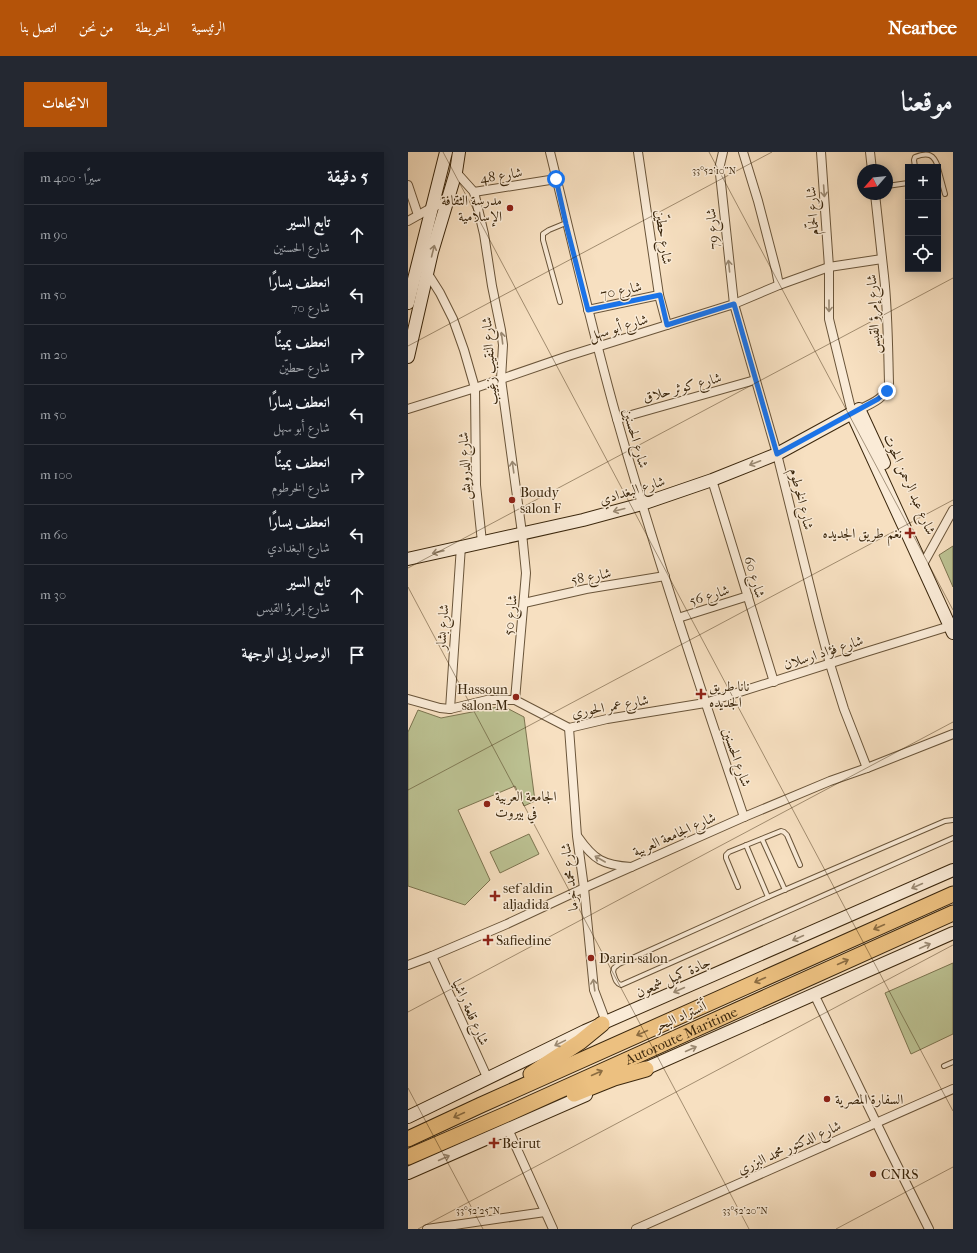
<!DOCTYPE html>
<html lang="ar">
<head>
<meta charset="utf-8">
<style>
  body { margin:0; font-family:"IM FELL French Canon",Amiri,serif; background:#242831; color:#f1f3f6; direction:rtl }
  .controls { position:absolute; right:12px; top:12px; display:grid; overflow:hidden; border-radius:0px; box-shadow:0 2px 10px #0003 }
  .controls button { width:36px; height:36px; display:grid; place-items:center; padding:0; border:0; border-bottom:1px solid #363941; background:#171b24; color:#f1f3f6; font:20px sans-serif }
  .compass { position:absolute; left:449px; top:12px; width:36px; height:36px; border-radius:50%; background:#171b24; box-shadow:0 2px 10px #0003; rotate:242deg }
  .stop { position:absolute; width:12px; height:12px; margin:-9px; border:3px solid #1a73e8; border-radius:50%; background:#fff }
  .stop.end { background:#1a73e8; border-color:#fff; box-shadow:0 1px 4px #0008 }
  .list { margin:0; padding:0; list-style:none }
  h2 { display:flex; justify-content:space-between; align-items:center; height:52px; margin:0; padding:0 16px; font-size:17px }
  h2 small { font-size:13px; font-weight:400; color:#9ea1a6 }
  .list li { display:grid; grid-template-columns:26px 1fr auto; gap:12px; align-items:center; box-sizing:border-box; height:60px; padding:0 16px; border-top:1px solid #363941 }
  .list b { display:block; font-size:15px; white-space:nowrap }
  .list p { margin:0; font-size:13px; white-space:nowrap; color:#9ea1a6 }
  .list em { font-size:13px; font-style:normal; color:#9ea1a6 }
  .icon { flex:none; width:22px; height:22px; fill:none; stroke:currentColor; stroke-width:2; stroke-linecap:round; stroke-linejoin:round }
  .map { position:relative; flex:none; width:545px; height:1077px; overflow:hidden; direction:ltr; border-radius:0px }
  header { display:flex; align-items:center; gap:24px; box-sizing:border-box; height:56px; padding:0 20px; background:#b45309; color:#fff }
  header strong { font-size:19px }
  nav { display:flex; gap:22px; margin-inline-start:auto; font-size:14px }
  .intro { display:flex; align-items:center; justify-content:space-between; box-sizing:border-box; height:96px; padding:0 24px }
  h1 { margin:0; font-size:28px }
  .button { padding:10px 18px; border-radius:0px; background:#b45309; color:#fff; font-size:14px; font-weight:700 }
  main { display:flex; gap:24px; padding:0 24px }
  aside { flex:1; background:#171b24; border-radius:0px; box-shadow:0 2px 10px #0003 }
  .map>svg:first-child { display:block }
  .green { fill:#bcc293; stroke:#7c7450 }
  .lines { fill:none; stroke-linecap:round; stroke-linejoin:round }
  .lane-casing { stroke:#6a553a; stroke-width:6 }
  .street-casing { stroke:#6a553a; stroke-width:10 }
  .secondary-casing { stroke:#3b270d; stroke-width:14 }
  .highway-casing { stroke:#3b270d; stroke-width:17 }
  .lane { stroke:#faebd7; stroke-width:4 }
  .street { stroke:#faebd7; stroke-width:8 }
  .secondary { stroke:#faebd7; stroke-width:12 }
  .highway { stroke:#ecc080; stroke-width:15 }
  .oneway { stroke:#9a8972 }
  .oneway2 { stroke:#8b6c41 }
  .route { stroke:#1a73e8; stroke-width:5 }
  .ticks { fill:none; stroke:#3b270d; stroke-width:1; stroke-opacity:0.45 }
  .poi-dot { fill:#8f2418; stroke:#faebd7; stroke-width:1.5 }
  .labels { text-anchor:middle; stroke-width:3; stroke-linejoin:round; paint-order:stroke }
  .street-label { font-size:14px; fill:#3b270d; stroke:#faebd7 }
  .poi-label { font-size:14px; fill:#3b270d; stroke:#faebd7; text-anchor:start }
  .ticks-label { font-size:10px; text-anchor:middle; fill:#3b270d; stroke:#faebd7; stroke-width:3; stroke-linejoin:round; paint-order:stroke }
</style>
</head>
<body>
<header>
<strong>Nearbee</strong>
<nav><a>الرئيسية</a><a>الخريطة</a><a>من نحن</a><a>اتصل بنا</a></nav>
</header>
<div class="intro"><h1>موقعنا</h1><a class="button">الاتجاهات</a></div>
<main>
<div class="map">
<svg width="545" height="1077" viewBox="0 0 545 1077">
  <rect width="100%" height="100%" fill="#f7e0c1"/>
  <filter id="stains"><feTurbulence type="fractalNoise" baseFrequency=".005" numOctaves="4"/><feColorMatrix values="0 0 0 0 .2 0 0 0 0 .09 0 0 0 0 .02 0 0 0 .5 -.17"/></filter>
  <radialGradient id="worn" r=".72"><stop offset=".6" stop-color="#630" stop-opacity="0"/><stop offset="1" stop-color="#630" stop-opacity=".3"/></radialGradient>
  <g class="green">
    <polygon points="545,394 545,435 531,403"/>
    <polygon points="95,554 116,565 127,649 116,654 107,634 50,658 82,728 57,753 0,734 0,580 10,558 33,566"/>
    <polygon points="121,682 131,702 92,721 82,700"/>
    <polygon points="545,811 545,882 503,902 477,841"/>
  </g>
  <g class="lines">
    <defs>
      <g id="lane">
        <path d="M 507,15 L 506,8 L 507,5 C 520,0 526,2 530,15"/>
        <polyline points="530,16 537,42"/>
        <polyline points="479,34 500,31"/>
        <polyline points="152,150 135,88 135,82 141,78 158,71"/>
        <path d="M 545,668 L 537,669 L 360,745 L 211,812 L 206,816 L 205,820 C 207,825 207,831 213,833 L 545,686"/>
        <polyline points="354,687 377,738"/>
        <polyline points="338,693 360,745"/>
        <polyline points="330,735 318,706 318,703 321,700 373,679 376,680 379,683 392,713"/>
        <polyline points="536,914 545,910"/>
      </g>
      <g id="street">
        <path d="M 142,0 C 164,89 184,179 209,267 C 247,401 291,533 336,665"/>
        <polyline points="230,0 251,143 259,173"/>
        <polyline points="315,0 311,17 312,22 326,152 369,302 410,467 422,512 436,557 459,616"/>
        <polyline points="335,0 350,49 368,118 371,133"/>
        <path d="M 413,0 L 421,115 L 421,167 L 444,261 C 457,254 479,248 481,231 C 480,195 480,160 476,124 C 473,97 470,69 467,42"/>
        <polyline points="462,0 464,18"/>
        <polyline points="48,20 66,40 76,82 84,134 93,178 95,193 93,227 114,381 118,421 107,548"/>
        <polyline points="0,33 10,63"/>
        <polyline points="66,40 148,27"/>
        <polyline points="0,69 23,56 39,49"/>
        <polyline points="20,122 32,141 45,167 56,198 67,236 68,333 74,390"/>
        <polyline points="180,158 251,143"/>
        <polyline points="0,257 67,236 160,204 326,152 371,133 421,115 474,107"/>
        <polyline points="209,267 347,228"/>
        <polyline points="304,328 366,530"/>
        <polyline points="514,414 545,358"/>
        <polyline points="116,451 178,437 257,424"/>
        <polyline points="270,466 340,444"/>
        <polyline points="0,547 32,556 42,557 79,548 107,548 161,576 199,567 297,551 458,500 542,474"/>
        <polyline points="42,557 53,394"/>
        <polyline points="161,576 169,684 176,736 186,838 198,870"/>
        <path d="M 170,685 C 186,708 195,713 223,715"/>
        <polyline points="24,804 79,925"/>
        <polyline points="0,813 24,804 99,772 176,736 336,665 422,629 459,616 545,582"/>
        <polyline points="406,842 481,997 521,1077"/>
        <polyline points="100,977 145,1077"/>
        <polyline points="19,1077 137,1060"/>
        <polyline points="228,1077 545,937"/>
      </g>
      <g id="secondary">
        <polyline points="0,151 38,0"/>
        <polyline points="0,205 24,100 48,20 51,0"/>
        <polyline points="451,257 476,311"/>
        <polyline points="0,407 175,368 234,352 304,328 369,302 444,261 545,481"/>
        <polyline points="230,920 545,781"/>
        <polyline points="0,965 177,879 545,718"/>
        <polyline points="0,1021 178,943"/>
      </g>
      <g id="highway">
        <polyline points="123,922 172,890 194,872"/>
        <polyline points="166,942 206,926 238,917"/>
        <polyline points="0,987 73,953 545,742"/>
        <path id="s1" d="M 0,1005 L 99,962 L 545,761"/>
      </g>
    </defs>
    <use href="#lane" class="lane-casing"/>
    <use href="#street" class="street-casing"/>
    <use href="#secondary" class="secondary-casing"/>
    <use href="#highway" class="highway-casing"/>
    <use href="#lane" class="lane"/>
    <use href="#street" class="street"/>
    <use href="#secondary" class="secondary"/>
    <use href="#highway" class="highway"/>
  </g>
  <defs><path id="oneway-shaft" d="M-6 0H5M1.5-3L5.5 0L1.5 3" fill="none" stroke-width="1.6" stroke-linecap="round" stroke-linejoin="round"/></defs>
  <g class="oneway">
    <use href="#oneway-shaft" transform="translate(416 39) rotate(86)"/>
    <use href="#oneway-shaft" transform="translate(25 99) rotate(-76)"/>
    <use href="#oneway-shaft" transform="translate(321 114) rotate(-96)"/>
    <use href="#oneway-shaft" transform="translate(421 154) rotate(90)"/>
    <use href="#oneway-shaft" transform="translate(94 186) rotate(-97)"/>
    <use href="#oneway-shaft" transform="translate(347 311) rotate(159)"/>
    <use href="#oneway-shaft" transform="translate(105 315) rotate(-98)"/>
    <use href="#oneway-shaft" transform="translate(211 358) rotate(165)"/>
    <use href="#oneway-shaft" transform="translate(30 400) rotate(167)"/>
    <use href="#oneway-shaft" transform="translate(192 707) rotate(-150)"/>
    <use href="#oneway-shaft" transform="translate(509 734) rotate(156)"/>
    <use href="#oneway-shaft" transform="translate(390 786) rotate(156)"/>
    <use href="#oneway-shaft" transform="translate(517 794) rotate(-24)"/>
    <use href="#oneway-shaft" transform="translate(186 833) rotate(-98)"/>
    <use href="#oneway-shaft" transform="translate(271 838) rotate(156)"/>
    <use href="#oneway-shaft" transform="translate(152 891) rotate(154)"/>
    <use href="#oneway-shaft" transform="translate(283 897) rotate(-24)"/>
    <use href="#oneway-shaft" transform="translate(36 1006) rotate(-24)"/>
  </g>
  <g class="oneway2">
    <use href="#oneway-shaft" transform="translate(471 775) rotate(156)"/>
    <use href="#oneway-shaft" transform="translate(435 810) rotate(-24)"/>
    <use href="#oneway-shaft" transform="translate(352 828) rotate(156)"/>
    <use href="#oneway-shaft" transform="translate(234 881) rotate(156)"/>
    <use href="#oneway-shaft" transform="translate(189 921) rotate(-24)"/>
    <use href="#oneway-shaft" transform="translate(51 963) rotate(155)"/>
  </g>
  <g class="lines">
    <polyline class="route" points="148,27 158,72 180,158 252,143 259,173 326,152 369,302 470,247 479,239"/>
  </g>
  <path class="ticks" d="M 35,0 L 545,959M 301,0 L 545,458M 0,194 L 364,0M 0,416 L 545,126M 0,435 L 341,1077M 0,638 L 545,348M 0,860 L 545,570M 0,936 L 75,1077M 10,1077 L 545,793M 428,1077 L 545,1015"/>
  <g class="poi-dot">
    <circle cx="102" cy="56" r="4"/>
    <circle cx="104" cy="348" r="4"/>
    <path d="M500 375h4v4h4v4h-4v4h-4v-4h-4v-4h4z"/>
    <path d="M291 536h4v4h4v4h-4v4h-4v-4h-4v-4h4z"/>
    <circle cx="108" cy="545" r="4"/>
    <circle cx="79" cy="652" r="4"/>
    <path d="M85 738h4v4h4v4h-4v4h-4v-4h-4v-4h4z"/>
    <path d="M78 782h4v4h4v4h-4v4h-4v-4h-4v-4h4z"/>
    <circle cx="183" cy="806" r="4"/>
    <circle cx="419" cy="947" r="4"/>
    <path d="M84 985h4v4h4v4h-4v4h-4v-4h-4v-4h4z"/>
    <circle cx="465" cy="1022" r="4"/>
  </g>
  <g class="labels">
    <g class="street-label">
      <text transform="translate(93 23) rotate(-9)" y="5">شارع 48</text>
      <text transform="translate(404 59) rotate(-94)" y="5">شارع الحمّام</text>
      <text transform="translate(304 77) rotate(-96)" y="5">شارع 79</text>
      <text transform="translate(256 85) rotate(82)" y="5">شارع حطيّن</text>
      <text transform="translate(213 138) rotate(-12)" y="5">شارع 70</text>
      <text transform="translate(465 162) rotate(-93)" y="5">شارع إمرؤ القيس</text>
      <text transform="translate(210 175) rotate(-17)" y="5">شارع أبو سهل</text>
      <text transform="translate(81 209) rotate(-94)" y="5">شارع النقيب زغيب</text>
      <text transform="translate(274 235) rotate(-15)" y="5">شارع كوثر حلاق</text>
      <text transform="translate(228 286) rotate(74)" y="5">شارع الحسنين</text>
      <text transform="translate(56 314) rotate(-92)" y="5">شارع الدرويش</text>
      <text transform="translate(502 332) rotate(66)" y="5">شارع عبد الرحمن الحوت</text>
      <text transform="translate(224 338) rotate(-17)" y="5">شارع البغدادي</text>
      <text transform="translate(394 347) rotate(76)" y="5">شارع الخرطوم</text>
      <text transform="translate(183 424) rotate(-11)" y="5">شارع 58</text>
      <text transform="translate(347 425) rotate(73)" y="5">شارع 60</text>
      <text transform="translate(301 443) rotate(-17)" y="5">شارع 56</text>
      <text transform="translate(102 463) rotate(-84)" y="5">شارع 50</text>
      <text transform="translate(34 475) rotate(-86)" y="5">شارع بشار</text>
      <text transform="translate(415 500) rotate(-18)" y="5">شارع فؤاد ارسلان</text>
      <text transform="translate(202 554) rotate(-10)" y="5">شارع عمر الحوري</text>
      <text transform="translate(329 605) rotate(71)" y="5">شارع الحسنين</text>
      <text transform="translate(266 682) rotate(-24)" y="5">شارع الجامعة العربية</text>
      <text transform="translate(161 725) rotate(-97)" y="5">شارع محمد خرما</text>
      <text transform="translate(265 825) rotate(-24)" y="5">جادة كميل شمعون</text>
      <text transform="translate(63 860) rotate(66)" y="5">شارع قلعة راشيا</text>
      <text transform="translate(272 864) rotate(-24)" y="5">أتستراد البحر</text>
      <text dy="5" stroke="none"><textPath href="#s1" startOffset="299">Autoroute Maritime</textPath></text>
      <text transform="translate(381 995) rotate(-24)" y="5">شارع الدكتور محمد البزري</text>
    </g>
    <g class="poi-label">
      <text x="94" y="53" text-anchor="end">مدرسة الثقافة<tspan x="94" dy="16">الإسلامية</tspan></text>
      <text x="112" y="345">Boudy<tspan x="112" dy="16">salon F</tspan></text>
      <text x="494" y="386" text-anchor="end">نغم طريق الجديده</text>
      <text x="301" y="539">نانا طريق<tspan x="301" dy="16">الجديده</tspan></text>
      <text x="100" y="542" text-anchor="end">Hassoun<tspan x="100" dy="16">salon M</tspan></text>
      <text x="87" y="649">الجامعة العربية<tspan x="87" dy="16">في بيروت</tspan></text>
      <text x="95" y="741">sef aldin<tspan x="95" dy="16">aljadida</tspan></text>
      <text x="88" y="793">Safiedine</text>
      <text x="191" y="811">Darin salon</text>
      <text x="427" y="952">السفارة المصرية</text>
      <text x="94" y="996">Beirut</text>
      <text x="473" y="1027">CNRS</text>
    </g>
  </g>
  <g class="ticks-label">
    <text x="306" y="22">33°52'10"N</text>
    <text x="70" y="1062">33°52'25"N</text>
    <text x="337" y="1062">33°52'20"N</text>
  </g>
  <rect width="100%" height="100%" filter="url(#stains)"/>
  <rect width="100%" height="100%" fill="url(#worn)"/>
</svg>
<div class="controls">
<button>+</button>
<button>−</button>
<button><svg class="icon" aria-label="locate" viewBox="0 0 24 24"><circle cx="12" cy="12" r="6"/><path d="M12 2v4M12 18v4M2 12h4M18 12h4"/></svg></button>
</div>
<svg class="compass" viewBox="-18 -18 36 36"><path d="M0-13l5 13h-10z" fill="#e53935"/><path d="M0 13l5-13h-10z" fill="#9ea1a6"/></svg>
<div class="stop" style="left:148px;top:27px"></div>
<div class="stop end" style="left:479px;top:239px"></div>
</div>
<aside>
<h2>5 دقيقة<small>سيرًا · 400 m</small></h2>
<ul class="list">
<li><svg class="icon" aria-label="ahead" viewBox="0 0 24 24"><path d="M12 20V5M6 11l6-6 6 6"/></svg><div><b>تابع السير</b><p>شارع الحسنين</p></div><em>90 m</em></li>
<li><svg class="icon" aria-label="left" viewBox="0 0 24 24"><path d="M17 20v-9H6M10 6l-5 5 5 5"/></svg><div><b>انعطف يسارًا</b><p>شارع 70</p></div><em>50 m</em></li>
<li><svg class="icon" aria-label="right" viewBox="0 0 24 24"><path d="M7 20v-9h11M14 6l5 5-5 5"/></svg><div><b>انعطف يمينًا</b><p>شارع حطيّن</p></div><em>20 m</em></li>
<li><svg class="icon" aria-label="left" viewBox="0 0 24 24"><path d="M17 20v-9H6M10 6l-5 5 5 5"/></svg><div><b>انعطف يسارًا</b><p>شارع أبو سهل</p></div><em>50 m</em></li>
<li><svg class="icon" aria-label="right" viewBox="0 0 24 24"><path d="M7 20v-9h11M14 6l5 5-5 5"/></svg><div><b>انعطف يمينًا</b><p>شارع الخرطوم</p></div><em>100 m</em></li>
<li><svg class="icon" aria-label="left" viewBox="0 0 24 24"><path d="M17 20v-9H6M10 6l-5 5 5 5"/></svg><div><b>انعطف يسارًا</b><p>شارع البغدادي</p></div><em>60 m</em></li>
<li><svg class="icon" aria-label="ahead" viewBox="0 0 24 24"><path d="M12 20V5M6 11l6-6 6 6"/></svg><div><b>تابع السير</b><p>شارع إمرؤ القيس</p></div><em>30 m</em></li>
<li><svg class="icon" aria-label="arrive" viewBox="0 0 24 24"><path d="M6 21V4h12l-3 4 3 4H6"/></svg><div><b>الوصول إلى الوجهة</b></div></li>
</ul>
</aside>
</main>
</body>
</html>
